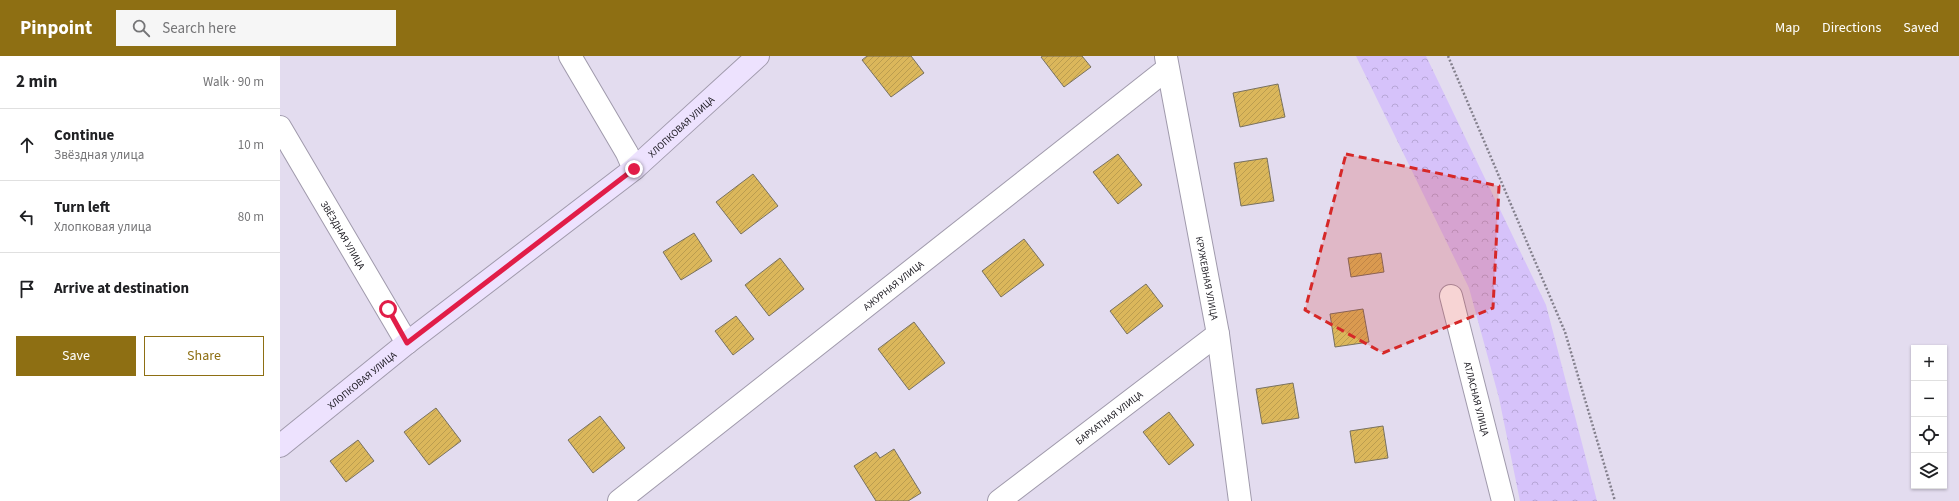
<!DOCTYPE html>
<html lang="en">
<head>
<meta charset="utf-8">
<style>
  body { margin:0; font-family:"Source Sans 3",sans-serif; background:#f6f6f6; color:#202124 }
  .controls { position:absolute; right:12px; bottom:12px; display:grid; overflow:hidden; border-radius:0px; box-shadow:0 1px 3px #0004 }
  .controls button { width:36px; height:36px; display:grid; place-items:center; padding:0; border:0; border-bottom:1px solid #e0e0e0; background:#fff; color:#202124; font:20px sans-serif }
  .stop { position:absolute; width:12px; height:12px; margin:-9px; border:3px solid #e11d48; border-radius:50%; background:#fff }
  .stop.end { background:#e11d48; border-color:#fff; box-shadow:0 1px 4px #0008 }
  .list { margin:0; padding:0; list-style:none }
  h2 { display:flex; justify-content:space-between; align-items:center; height:52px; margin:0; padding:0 16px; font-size:17px }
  h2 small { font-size:13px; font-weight:400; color:#757577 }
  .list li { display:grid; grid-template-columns:26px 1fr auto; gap:12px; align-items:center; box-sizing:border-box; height:72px; padding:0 16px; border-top:1px solid #e0e0e0 }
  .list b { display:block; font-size:15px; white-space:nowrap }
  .list p { margin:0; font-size:13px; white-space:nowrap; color:#757577 }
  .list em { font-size:13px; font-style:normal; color:#757577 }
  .actions { display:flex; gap:8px; padding:12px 16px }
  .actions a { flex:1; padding:9px 0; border:1px solid #8e6f13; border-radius:0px; text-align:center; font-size:14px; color:#8e6f13 }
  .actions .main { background:#8e6f13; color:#fff }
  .icon { flex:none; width:22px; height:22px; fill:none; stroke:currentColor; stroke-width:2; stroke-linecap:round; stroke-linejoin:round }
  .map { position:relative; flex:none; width:1679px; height:445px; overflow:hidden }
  header { display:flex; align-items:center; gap:24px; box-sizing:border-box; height:56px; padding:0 20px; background:#8e6f13; color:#fff }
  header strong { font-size:19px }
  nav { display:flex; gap:22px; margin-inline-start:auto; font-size:14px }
  .search { width:280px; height:36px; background:#f6f6f6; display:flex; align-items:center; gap:10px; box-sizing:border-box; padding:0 14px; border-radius:0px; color:#757577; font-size:15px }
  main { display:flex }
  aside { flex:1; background:#fff }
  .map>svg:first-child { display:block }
  .forest { fill:url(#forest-crowns) }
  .building { fill:url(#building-hatch); stroke:#787160 }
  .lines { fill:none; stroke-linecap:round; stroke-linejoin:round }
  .street-casing { stroke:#a09aac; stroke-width:24 }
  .secondary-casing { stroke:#a09aac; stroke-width:24 }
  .path { stroke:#84808d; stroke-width:2.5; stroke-dasharray:2 2; stroke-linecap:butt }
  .street { stroke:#fff; stroke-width:22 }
  .secondary { stroke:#ede2fe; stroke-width:22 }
  .route { stroke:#e11d48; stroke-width:5 }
  .marked { fill:#d62828; fill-opacity:0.2; stroke:#d62828; stroke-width:3; stroke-dasharray:8 5; stroke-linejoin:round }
  .labels { text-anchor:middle; stroke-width:3.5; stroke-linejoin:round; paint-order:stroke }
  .street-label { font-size:10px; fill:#1a181f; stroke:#e3dcef }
</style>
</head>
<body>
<header>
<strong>Pinpoint</strong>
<div class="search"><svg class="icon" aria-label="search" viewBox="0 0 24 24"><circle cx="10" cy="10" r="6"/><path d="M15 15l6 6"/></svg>Search here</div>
<nav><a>Map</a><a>Directions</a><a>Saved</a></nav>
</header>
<main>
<aside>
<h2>2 min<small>Walk · 90 m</small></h2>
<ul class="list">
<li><svg class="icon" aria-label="ahead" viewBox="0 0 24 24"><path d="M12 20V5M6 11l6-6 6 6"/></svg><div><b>Continue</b><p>Звёздная улица</p></div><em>10 m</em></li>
<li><svg class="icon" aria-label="left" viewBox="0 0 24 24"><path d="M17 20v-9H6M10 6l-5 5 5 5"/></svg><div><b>Turn left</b><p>Хлопковая улица</p></div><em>80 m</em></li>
<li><svg class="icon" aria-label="arrive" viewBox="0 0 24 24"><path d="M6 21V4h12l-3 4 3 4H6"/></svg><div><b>Arrive at destination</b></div></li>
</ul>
<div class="actions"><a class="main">Save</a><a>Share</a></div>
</aside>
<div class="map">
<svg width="1679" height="445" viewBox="0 0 1679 445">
  <defs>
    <pattern id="forest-crowns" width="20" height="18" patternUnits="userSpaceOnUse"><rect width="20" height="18" fill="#d6c2fa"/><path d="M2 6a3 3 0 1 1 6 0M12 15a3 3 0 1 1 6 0" fill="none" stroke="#b7a6d6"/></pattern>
    <pattern id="building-hatch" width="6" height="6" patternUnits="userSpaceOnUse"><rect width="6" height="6" fill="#dbb75b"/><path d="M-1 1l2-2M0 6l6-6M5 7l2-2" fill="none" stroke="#bb9d4f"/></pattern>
  </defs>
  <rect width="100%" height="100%" fill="#e3dcef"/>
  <polygon class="forest" points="1076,0 1146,0 1266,249 1317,445 1240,445 1219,342 1189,232"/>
  <g class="building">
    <polygon points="587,0 631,0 644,17 611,41 582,4"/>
    <polygon points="763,0 802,0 811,11 784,31 761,1"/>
    <polygon points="998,28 1005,61 960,71 953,37"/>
    <polygon points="838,98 862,129 838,148 813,116"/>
    <polygon points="987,102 994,145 961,150 954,107"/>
    <polygon points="473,118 498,150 461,178 436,146"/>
    <polygon points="414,177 432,205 401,224 383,196"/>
    <polygon points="744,183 764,209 721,241 702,215"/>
    <polygon points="1101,197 1104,216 1071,221 1068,202"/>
    <polygon points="500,202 524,233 489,260 465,229"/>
    <polygon points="866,228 883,250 847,278 830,255"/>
    <polygon points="1083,253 1089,286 1055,291 1050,258"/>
    <polygon points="456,260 474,283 453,299 435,275"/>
    <polygon points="634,266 665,307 629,334 598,293"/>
    <polygon points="1013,327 1019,362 982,368 976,333"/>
    <polygon points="156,352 181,385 149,409 124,376"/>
    <polygon points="889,356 914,389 889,409 863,376"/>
    <polygon points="320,360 345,392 313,417 288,384"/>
    <polygon points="1103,370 1108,402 1075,407 1070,375"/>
    <polygon points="78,384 94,405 66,426 50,405"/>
    <polygon points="614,393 641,437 628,445 596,445 574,410 596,396 600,402"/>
  </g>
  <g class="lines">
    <defs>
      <g id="street">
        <polyline points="290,0 347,97 354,113"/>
        <path id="s1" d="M 886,1 L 938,278 L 960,445"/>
        <path id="s2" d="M 0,71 L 127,287"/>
        <path id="s3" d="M 1171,240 L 1223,445"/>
        <path id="s4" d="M 339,445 L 887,13"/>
        <path id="s5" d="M 719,445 L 938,278"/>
      </g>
      <g id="secondary">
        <path id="s6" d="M 0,390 L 127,287 L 354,113 L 478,0"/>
      </g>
    </defs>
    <use href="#street" class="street-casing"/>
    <use href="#secondary" class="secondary-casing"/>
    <polyline class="path" points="1168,0 1285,276 1335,445"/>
    <use href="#street" class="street"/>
    <use href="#secondary" class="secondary"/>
  </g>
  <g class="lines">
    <polyline class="route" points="108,253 127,287 354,113"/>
  </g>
  <path class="marked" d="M 1066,98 L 1219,130 L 1213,252 L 1103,297 L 1025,254 Z"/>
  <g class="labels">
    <g class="street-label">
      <text dy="4" stroke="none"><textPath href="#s6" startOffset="513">ХЛОПКОВАЯ УЛИЦА</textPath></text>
      <text dy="4" stroke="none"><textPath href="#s2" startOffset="125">ЗВЁЗДНАЯ УЛИЦА</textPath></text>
      <text dy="4" stroke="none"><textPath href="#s1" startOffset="225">КРУЖЕВНАЯ УЛИЦА</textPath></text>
      <text dy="4" stroke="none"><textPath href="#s4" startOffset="349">АЖУРНАЯ УЛИЦА</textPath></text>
      <text dy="4" stroke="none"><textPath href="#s6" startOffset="105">ХЛОПКОВАЯ УЛИЦА</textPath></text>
      <text dy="4" stroke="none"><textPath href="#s3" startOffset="106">АТЛАСНАЯ УЛИЦА</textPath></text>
      <text dy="4" stroke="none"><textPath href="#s5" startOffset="138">БАРХАТНАЯ УЛИЦА</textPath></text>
    </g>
  </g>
</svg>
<div class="controls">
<button>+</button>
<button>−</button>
<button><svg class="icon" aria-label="locate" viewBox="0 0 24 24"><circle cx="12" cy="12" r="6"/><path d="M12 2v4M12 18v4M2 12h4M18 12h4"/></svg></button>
<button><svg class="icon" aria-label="layers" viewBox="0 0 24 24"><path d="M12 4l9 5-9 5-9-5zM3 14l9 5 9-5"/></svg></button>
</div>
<div class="stop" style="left:108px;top:253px"></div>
<div class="stop end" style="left:354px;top:113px"></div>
</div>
</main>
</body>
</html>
